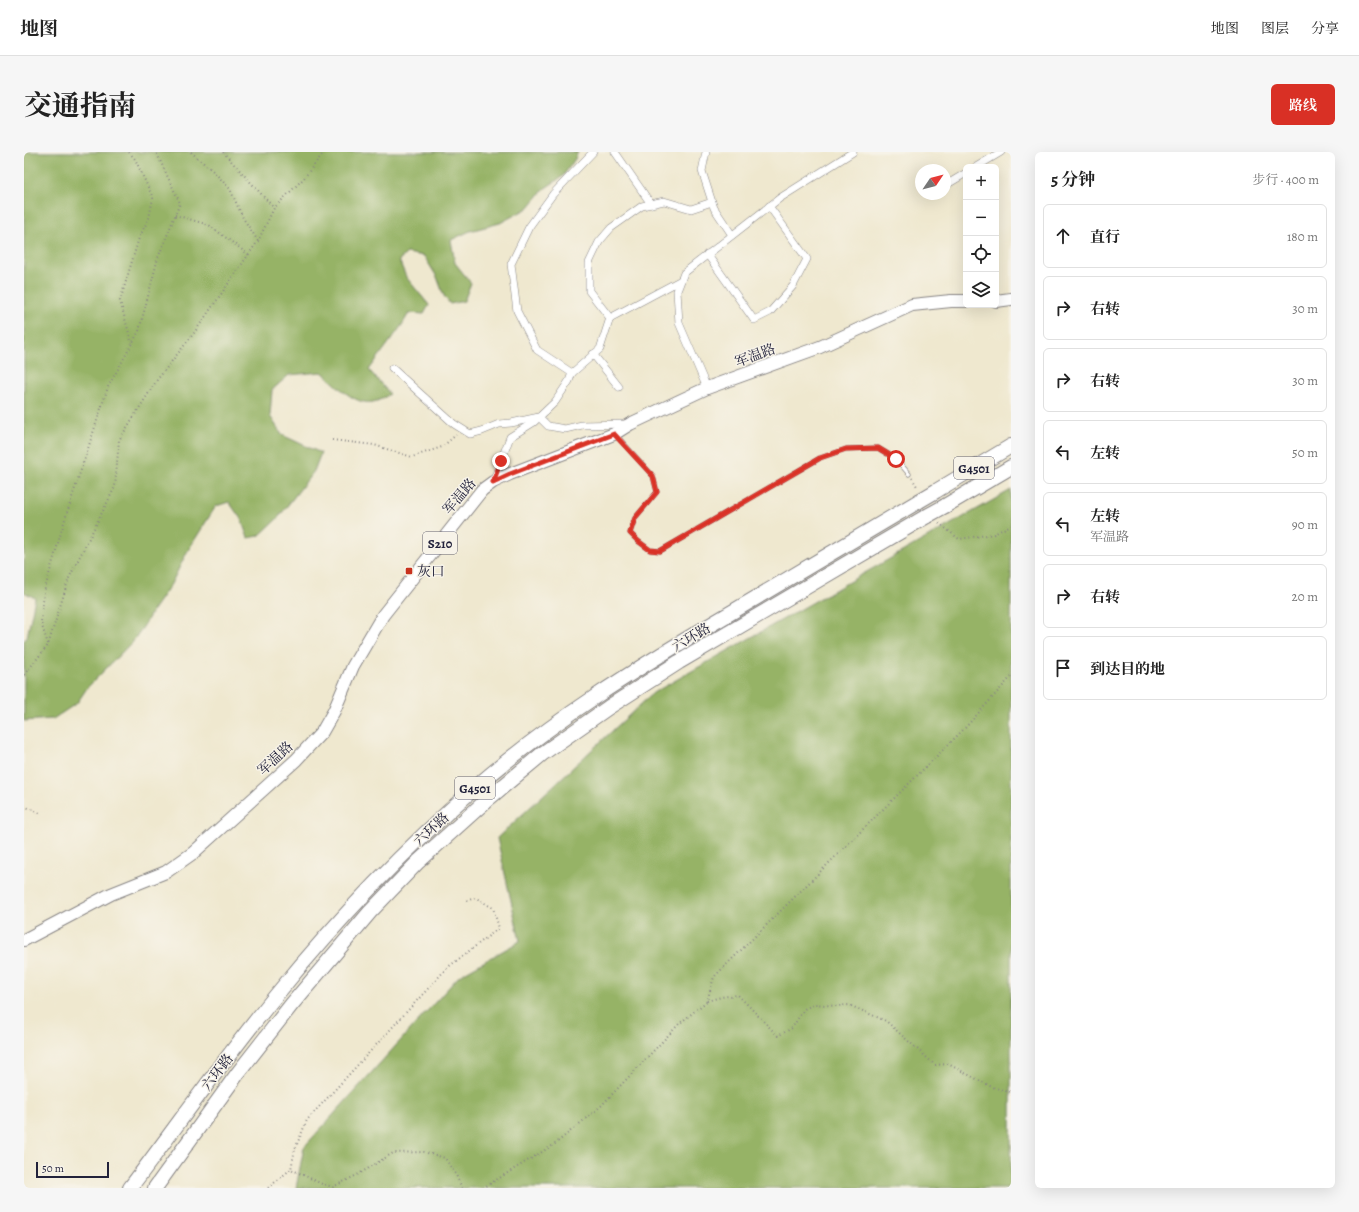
<!DOCTYPE html>
<html lang="zh">
<head>
<meta charset="utf-8">
<style>
  body { margin:0; font-family:Alegreya,"Noto Serif SC",serif; background:#f6f6f6; color:#222 }
  .controls { position:absolute; right:12px; top:12px; display:grid; overflow:hidden; border-radius:6px; box-shadow:0 4px 16px #0002 }
  .controls button { width:36px; height:36px; display:grid; place-items:center; padding:0; border:0; border-bottom:1px solid #e0e0e0; background:#fff; color:#222; font:20px sans-serif }
  .compass { position:absolute; left:891px; top:12px; width:36px; height:36px; border-radius:50%; background:#fff; box-shadow:0 4px 16px #0002; rotate:55deg }
  .scale { position:absolute; left:12px; bottom:10px; width:73px; box-sizing:border-box; padding-left:4px; border:2px solid #22223b; border-top:0; font-size:11px; line-height:14px; white-space:nowrap; color:#22223b; -webkit-text-stroke:3px #f7f3e8; paint-order:stroke }
  .stop { position:absolute; width:12px; height:12px; margin:-9px; border:3px solid #d93025; border-radius:50%; background:#fff }
  .stop.end { background:#d93025; border-color:#fff; box-shadow:0 1px 4px #0008 }
  .list { margin:0; padding:0; list-style:none }
  h2 { display:flex; justify-content:space-between; align-items:center; height:52px; margin:0; padding:0 16px; font-size:17px }
  h2 small { font-size:13px; font-weight:400; color:#767676 }
  .list li { display:grid; grid-template-columns:26px 1fr auto; gap:12px; align-items:center; box-sizing:border-box; height:64px; margin:0 8px 8px; padding:0 8px; border:1px solid #e0e0e0; border-radius:6px }
  .list b { display:block; font-size:15px; white-space:nowrap }
  .list p { margin:0; font-size:13px; white-space:nowrap; color:#767676 }
  .list em { font-size:13px; font-style:normal; color:#767676 }
  .icon { flex:none; width:22px; height:22px; fill:none; stroke:currentColor; stroke-width:2; stroke-linecap:round; stroke-linejoin:round }
  .map { position:relative; flex:none; width:987px; height:1036px; overflow:hidden; border-radius:6px }
  header { display:flex; align-items:center; gap:24px; box-sizing:border-box; height:56px; padding:0 20px; background:#fff; border-bottom:1px solid #e0e0e0 }
  header strong { font-size:19px }
  nav { display:flex; gap:22px; margin-inline-start:auto; font-size:14px }
  .intro { display:flex; align-items:center; justify-content:space-between; box-sizing:border-box; height:96px; padding:0 24px }
  h1 { margin:0; font-size:28px }
  .button { padding:10px 18px; border-radius:6px; background:#d93025; color:#fff; font-size:14px; font-weight:700 }
  main { display:flex; gap:24px; padding:0 24px }
  aside { flex:1; background:#fff; border-radius:6px; box-shadow:0 4px 16px #0002 }
  .map>svg:first-child { display:block }
  .forest { fill:#96b366; stroke:#5c6a50 }
  .lines { fill:none; stroke-linecap:round; stroke-linejoin:round }
  .service-casing { stroke:#888585; stroke-width:5 }
  .minor-casing { stroke:#888585; stroke-width:8 }
  .primary-casing { stroke:#888585; stroke-width:14 }
  .motorway-casing { stroke:#888585; stroke-width:16 }
  .path { stroke:#888585; stroke-width:2; stroke-dasharray:1 3; stroke-linecap:butt }
  .service { stroke:#fff; stroke-width:3.5 }
  .minor { stroke:#fff; stroke-width:7 }
  .primary { stroke:#fff; stroke-width:12 }
  .motorway { stroke:#fff; stroke-width:14 }
  .motorway-bridge-casing { stroke:#888585; stroke-width:16; stroke-linecap:butt }
  .motorway-bridge { stroke:#fff; stroke-width:14 }
  .route { stroke:#d93025; stroke-width:5 }
  .poi-dot { fill:#c8321e; stroke:#f7f3e8; stroke-width:1.5 }
  .labels { text-anchor:middle; stroke-width:3; stroke-linejoin:round; paint-order:stroke }
  .shield { fill:#f7f3e8; stroke:#62616f; stroke-width:1 }
  .shield-label { font-size:13px; font-weight:bold; fill:#22223b }
  .street-label { font-size:14px; fill:#22223b; stroke:#f7f3e8 }
  .poi-label { font-size:14px; fill:#22223b; stroke:#f7f3e8; text-anchor:start }
</style>
</head>
<body>
<header>
<strong>地图</strong>
<nav><a>地图</a><a>图层</a><a>分享</a></nav>
</header>
<div class="intro"><h1>交通指南</h1><a class="button">路线</a></div>
<main>
<div class="map">
<svg width="987" height="1036" viewBox="0 0 987 1036">
  <rect width="100%" height="100%" fill="#f7f3e8"/>
  <filter id="ink" filterUnits="userSpaceOnUse"><feTurbulence type="fractalNoise" baseFrequency=".025" numOctaves="2"/><feDisplacementMap in="SourceGraphic" scale="8" xChannelSelector="R" yChannelSelector="G"/><feConvolveMatrix kernelMatrix="1 2 1 2 8 2 1 2 1" color-interpolation-filters="sRGB"/></filter>
  <filter id="wash" filterUnits="userSpaceOnUse"><feTurbulence type="fractalNoise" baseFrequency=".012" numOctaves="4" result="noise"/><feDisplacementMap in="SourceGraphic" scale="16" xChannelSelector="R" yChannelSelector="G"/><feGaussianBlur stdDeviation="0.9" result="paint"/><feColorMatrix in="noise" values="0 0 0 0 0 0 0 0 0 0 0 0 0 0 0 0 0 1.4 0 .05"/><feComposite in="paint" operator="in"/></filter>
  <g filter="url(#wash)">
    <rect width="100%" height="100%" fill="#efe8cf"/>
    <g class="forest">
      <path d="M 0,0 L 554,0 L 551,7 L 539,24 L 520,37 L 504,56 L 476,71 L 446,79 L 427,88 L 431,111 L 447,131 L 440,149 L 426,152 L 420,144 L 413,125 L 400,104 L 383,101 L 375,108 L 382,125 L 405,153 L 400,162 L 385,161 L 378,173 L 345,218 L 366,242 C 361,245 355,249 349,250 C 330,254 311,231 298,220 L 265,223 L 248,238 L 246,264 L 258,283 L 297,301 L 290,319 L 254,366 L 235,384 L 224,386 L 217,367 L 205,350 L 192,354 L 163,400 L 147,432 L 129,458 L 119,475 L 108,490 L 63,536 L 53,551 L 29,567 L 0,569 L 0,489 L 3,485 L 11,446 L 0,440 Z"/>
      <polygon points="987,338 987,1036 272,1036 280,995 435,824 496,789 473,686 629,541"/>
    </g>
  </g>
  <g filter="url(#ink)">
    <g class="lines">
      <defs>
        <polyline id="service" points="592,283 629,324 633,340 611,366 606,381 614,389 626,398 636,399 796,306 822,297 854,296 872,307 885,322"/>
        <g id="minor">
          <polyline points="591,0 627,52"/>
          <polyline points="682,0 678,19 688,50 690,56 708,83"/>
          <polyline points="952,15 977,0"/>
          <polyline points="922,33 942,21"/>
          <polyline points="683,102 730,168 746,160 769,134 783,107 745,54"/>
          <polyline points="586,166 565,139 565,111 575,90 587,76 618,54 640,49 667,57 688,50"/>
          <polyline points="569,202 595,235"/>
          <polyline points="368,216 430,272 446,282 458,279 475,272 487,271 515,265 524,274 541,277 558,273 604,272"/>
          <polyline points="548,221 513,198 493,159 487,112 505,75 529,42 569,0"/>
          <polyline points="683,236 655,171 653,139 660,121 756,46 829,0"/>
          <polyline points="469,330 486,285 510,270 531,250 545,229 548,221 576,197 586,166 657,128"/>
        </g>
        <g id="primary">
          <polyline points="972,149 987,147"/>
          <polyline points="0,788 87,742 142,720 169,701 272,608 298,580 310,559 329,514 359,463 458,338 469,330 486,322 590,282 606,272 683,236 796,195 888,153 927,149 942,149"/>
        </g>
        <g id="motorway">
          <polyline points="912,339 987,294"/>
          <polyline points="921,354 987,315"/>
          <path d="M 106,1036 C 155,971 202,904 254,841 C 314,767 381,697 453,634 C 528,569 613,516 698,466 C 764,427 829,388 895,349"/>
          <polyline points="131,1036 214,921 268,852 346,760 394,710 464,647 518,602 585,555 655,510 903,364"/>
        </g>
      </defs>
      <use href="#service" class="service-casing"/>
      <use href="#minor" class="minor-casing"/>
      <use href="#primary" class="primary-casing"/>
      <use href="#motorway" class="motorway-casing"/>
      <g class="path">
        <polyline points="105,0 111,7 129,46 125,66 115,86 96,149 108,192"/>
        <polyline points="167,0 190,20 206,37 219,66 234,89"/>
        <polyline points="199,0 250,56"/>
        <polyline points="151,63 185,73 225,103"/>
        <polyline points="308,288 350,293 388,305 418,295 432,283"/>
        <polyline points="888,326 894,336"/>
        <polyline points="915,371 935,387 970,382 987,373"/>
        <polyline points="24,492 17,471 20,440 41,367 84,235 115,179 134,106 156,51 132,0"/>
        <polyline points="0,523 24,493 45,426 91,335 95,288 133,228 170,181 234,89 250,56 280,26 300,0"/>
        <polyline points="0,654 16,661"/>
        <polyline points="683,849 697,845 714,843 754,884 768,876 780,857 791,852 812,854 825,853 862,869 911,913 924,912 968,935 987,940"/>
        <polyline points="244,1036 267,1017"/>
        <polyline points="438,1036 432,1023 421,1006 400,1000 369,1001 335,1022 309,1035 298,1032 267,1017 271,997 283,968 423,816 475,776 469,756 452,746 441,749"/>
        <polyline points="459,1036 531,992 577,954 655,872 683,849 690,825 940,577 987,525"/>
      </g>
      <use href="#service" class="service"/>
      <use href="#minor" class="minor"/>
      <use href="#primary" class="primary"/>
      <use href="#motorway" class="motorway"/>
      <defs>
        <g id="motorway-bridge">
          <polyline points="895,349 912,339"/>
          <polyline points="903,364 921,354"/>
        </g>
      </defs>
      <use href="#motorway-bridge" class="motorway-bridge-casing"/>
      <use href="#motorway-bridge" class="motorway-bridge"/>
    </g>
  </g>
  <g class="lines" filter="url(#ink)">
    <polyline class="route" points="477,309 469,330 486,322 590,282 629,324 633,340 611,366 606,381 614,389 626,398 636,399 796,306 822,297 854,296 872,307"/>
  </g>
  <rect class="poi-dot" x="381" y="415" width="8" height="8" rx="2"/>
  <g class="labels">
    <g class="shield">
      <rect x="930" y="305" width="40" height="22" rx="3"/>
      <rect x="399" y="380" width="34" height="22" rx="3"/>
      <rect x="431" y="625" width="40" height="22" rx="3"/>
    </g>
    <g class="shield-label">
      <text x="950" y="321">G4501</text>
      <text x="416" y="396">S210</text>
      <text x="451" y="641">G4501</text>
    </g>
    <g class="street-label">
      <text transform="translate(731 203) rotate(-20)" y="5">军温路</text>
      <text transform="translate(435 344) rotate(-49)" y="5">军温路</text>
      <text transform="translate(667 485) rotate(-31)" y="5">六环路</text>
      <text transform="translate(251 606) rotate(-43)" y="5">军温路</text>
      <text transform="translate(407 677) rotate(-43)" y="5">六环路</text>
      <text transform="translate(193 920) rotate(-53)" y="5">六环路</text>
    </g>
    <g class="poi-label">
      <text x="393" y="424">灰口</text>
    </g>
  </g>
</svg>
<div class="controls">
<button>+</button>
<button>−</button>
<button><svg class="icon" aria-label="locate" viewBox="0 0 24 24"><circle cx="12" cy="12" r="6"/><path d="M12 2v4M12 18v4M2 12h4M18 12h4"/></svg></button>
<button><svg class="icon" aria-label="layers" viewBox="0 0 24 24"><path d="M12 4l9 5-9 5-9-5zM3 14l9 5 9-5"/></svg></button>
</div>
<svg class="compass" viewBox="-18 -18 36 36"><path d="M0-13l5 13h-10z" fill="#e53935"/><path d="M0 13l5-13h-10z" fill="#767676"/></svg>
<div class="scale">50 m</div>
<div class="stop" style="left:872px;top:307px"></div>
<div class="stop end" style="left:477px;top:309px"></div>
</div>
<aside>
<h2>5 分钟<small>步行 · 400 m</small></h2>
<ul class="list">
<li><svg class="icon" aria-label="ahead" viewBox="0 0 24 24"><path d="M12 20V5M6 11l6-6 6 6"/></svg><div><b>直行</b></div><em>180 m</em></li>
<li><svg class="icon" aria-label="right" viewBox="0 0 24 24"><path d="M7 20v-9h11M14 6l5 5-5 5"/></svg><div><b>右转</b></div><em>30 m</em></li>
<li><svg class="icon" aria-label="right" viewBox="0 0 24 24"><path d="M7 20v-9h11M14 6l5 5-5 5"/></svg><div><b>右转</b></div><em>30 m</em></li>
<li><svg class="icon" aria-label="left" viewBox="0 0 24 24"><path d="M17 20v-9H6M10 6l-5 5 5 5"/></svg><div><b>左转</b></div><em>50 m</em></li>
<li><svg class="icon" aria-label="left" viewBox="0 0 24 24"><path d="M17 20v-9H6M10 6l-5 5 5 5"/></svg><div><b>左转</b><p>军温路</p></div><em>90 m</em></li>
<li><svg class="icon" aria-label="right" viewBox="0 0 24 24"><path d="M7 20v-9h11M14 6l5 5-5 5"/></svg><div><b>右转</b></div><em>20 m</em></li>
<li><svg class="icon" aria-label="arrive" viewBox="0 0 24 24"><path d="M6 21V4h12l-3 4 3 4H6"/></svg><div><b>到达目的地</b></div></li>
</ul>
</aside>
</main>
</body>
</html>
